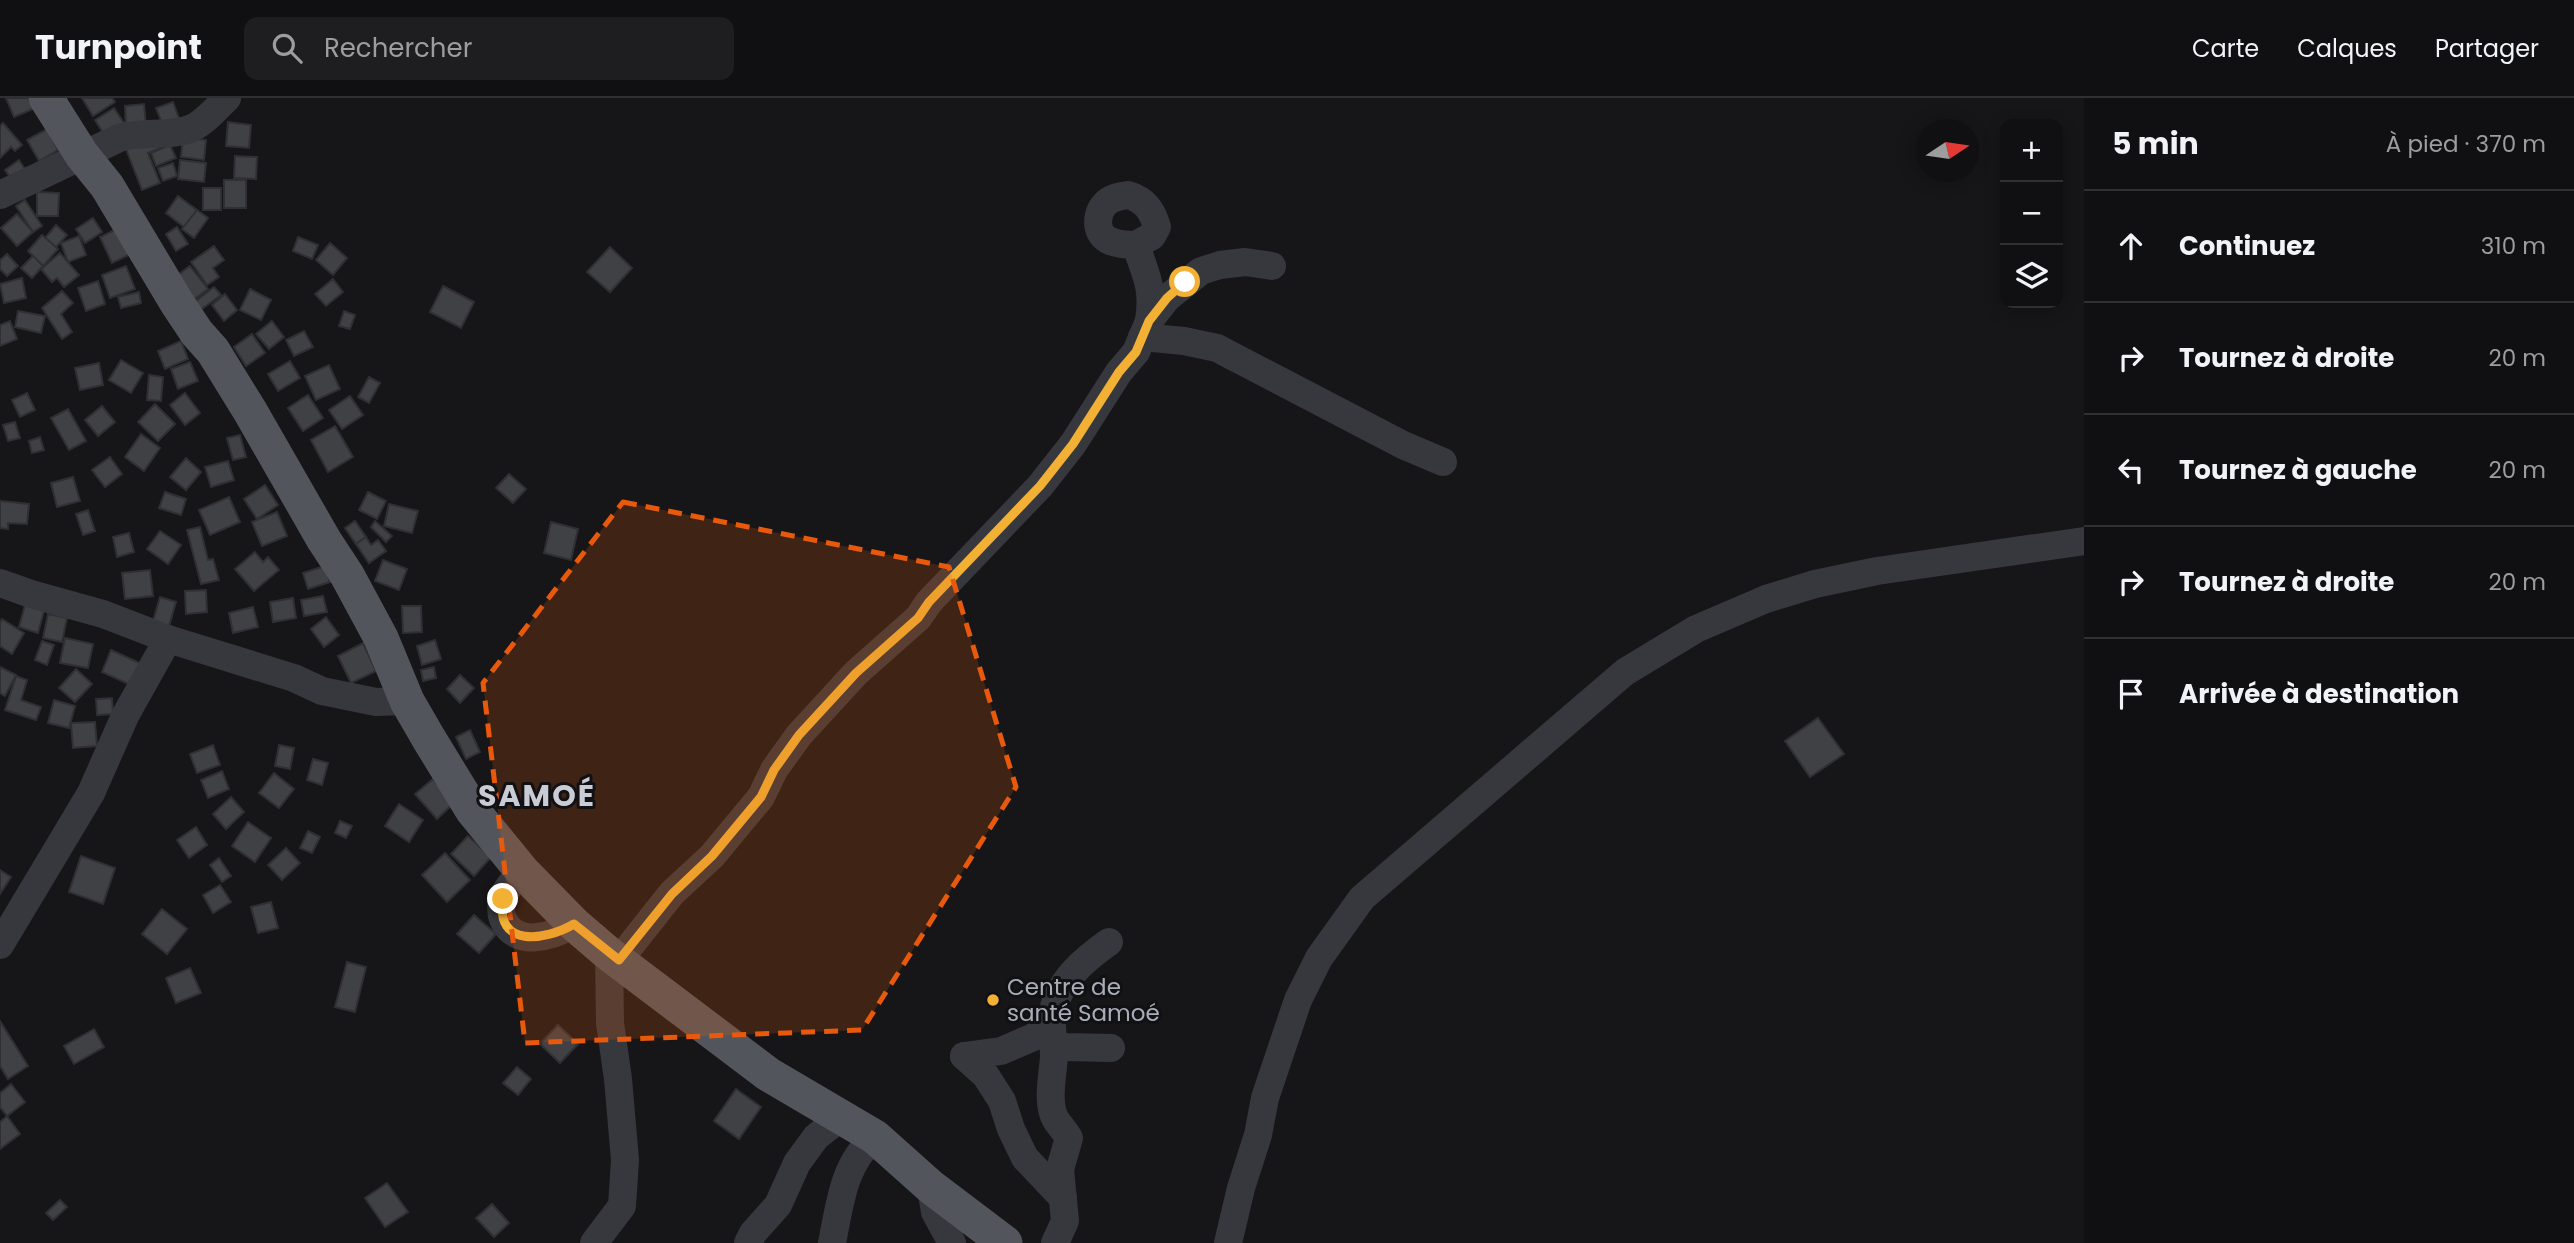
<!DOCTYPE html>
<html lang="fr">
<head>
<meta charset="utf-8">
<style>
  body { margin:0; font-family:Poppins,sans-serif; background:#1e1e20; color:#f1f3f6 }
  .controls { position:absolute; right:21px; top:21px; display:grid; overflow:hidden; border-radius:14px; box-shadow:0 4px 18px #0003 }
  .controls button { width:63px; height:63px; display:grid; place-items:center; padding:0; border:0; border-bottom:2px solid #303032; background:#101012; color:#f1f3f6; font:35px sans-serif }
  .compass { position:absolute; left:1916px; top:21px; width:63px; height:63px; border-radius:50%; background:#101012; box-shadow:0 4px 18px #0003; rotate:77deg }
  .stop { position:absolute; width:21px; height:21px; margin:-16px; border:5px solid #f2b134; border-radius:50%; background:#fff }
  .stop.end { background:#f2b134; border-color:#fff; box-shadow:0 2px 7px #0008 }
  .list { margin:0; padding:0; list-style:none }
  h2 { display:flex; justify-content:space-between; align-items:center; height:91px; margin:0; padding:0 28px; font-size:30px }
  h2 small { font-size:23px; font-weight:400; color:#9c9d9f }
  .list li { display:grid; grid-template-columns:46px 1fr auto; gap:21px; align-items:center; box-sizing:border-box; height:112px; padding:0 28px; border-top:2px solid #303032 }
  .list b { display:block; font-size:26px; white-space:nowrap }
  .list em { font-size:23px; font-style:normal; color:#9c9d9f }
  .icon { flex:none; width:38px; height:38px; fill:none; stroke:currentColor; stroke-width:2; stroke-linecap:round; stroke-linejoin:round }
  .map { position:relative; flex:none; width:2084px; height:1145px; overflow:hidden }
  header { display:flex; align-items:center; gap:42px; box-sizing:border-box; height:98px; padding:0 35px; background:#101012; border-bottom:2px solid #303032 }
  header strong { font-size:33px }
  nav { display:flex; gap:38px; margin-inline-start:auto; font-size:24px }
  .search { width:490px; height:63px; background:#1e1e20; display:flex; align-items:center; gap:18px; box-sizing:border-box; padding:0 24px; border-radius:14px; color:#9c9d9f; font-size:26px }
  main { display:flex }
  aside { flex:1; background:#101012 }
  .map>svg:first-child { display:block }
  .building { fill:#404145; stroke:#303034; stroke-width:2 }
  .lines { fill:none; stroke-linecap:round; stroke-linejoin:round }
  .minor { stroke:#37383d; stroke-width:28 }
  .major { stroke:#53555c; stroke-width:35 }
  .route { stroke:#f2b134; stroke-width:9 }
  .marked { fill:#e8590c; fill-opacity:0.2; stroke:#e8590c; stroke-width:5; stroke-dasharray:14 9; stroke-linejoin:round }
  .poi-dot { fill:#f2b134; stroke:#111113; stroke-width:2.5 }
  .labels { text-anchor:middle; stroke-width:6; stroke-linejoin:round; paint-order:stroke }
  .poi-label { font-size:23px; fill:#a8adb8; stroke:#111113; text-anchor:start }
  .district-label { font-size:30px; font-weight:bold; letter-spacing:2px; fill:#c9ccd4; stroke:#111113 }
</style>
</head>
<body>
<header>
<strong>Turnpoint</strong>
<div class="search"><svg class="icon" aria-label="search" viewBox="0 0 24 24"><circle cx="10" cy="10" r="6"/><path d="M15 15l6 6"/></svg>Rechercher</div>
<nav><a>Carte</a><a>Calques</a><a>Partager</a></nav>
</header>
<main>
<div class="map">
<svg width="2084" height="1145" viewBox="0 0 2084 1145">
  <rect width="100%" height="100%" fill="#161618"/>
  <g class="building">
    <polygon points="6,0 28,0 33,11 14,19"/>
    <polygon points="82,0 112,0 115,4 93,18"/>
    <polygon points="173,4 180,23 164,30 156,10"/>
    <polygon points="144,6 146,28 126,30 125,8"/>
    <polygon points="114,10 126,28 107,41 95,22"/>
    <polygon points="228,24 251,27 249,50 226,48"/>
    <polygon points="3,25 22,47 15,53 11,49 0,60 0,28"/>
    <polygon points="47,31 58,52 39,63 27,42"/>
    <polygon points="156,39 160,50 148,55 160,85 142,92 126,51"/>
    <polygon points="183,39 206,42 204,62 181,59"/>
    <polygon points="170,47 176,60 156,68 151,55"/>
    <polygon points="235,58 257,59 256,81 234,80"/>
    <polygon points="19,62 28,76 14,85 5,72"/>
    <polygon points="180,62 206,65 204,84 178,81"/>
    <polygon points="173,65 177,78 163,83 158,70"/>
    <rect x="224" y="82" width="22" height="28"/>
    <rect x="203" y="90" width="18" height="22"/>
    <polygon points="37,94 59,95 58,118 37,118"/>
    <polygon points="178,98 197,112 184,129 166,115"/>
    <polygon points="25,102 42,128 33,134 16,108"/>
    <polygon points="197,112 208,120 194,140 182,131"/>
    <polygon points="17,116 33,134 17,148 1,130"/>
    <polygon points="93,120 102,134 85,145 76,131"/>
    <polygon points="56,127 67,137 56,149 45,140"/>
    <polygon points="121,129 133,155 112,165 100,139"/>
    <polygon points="177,129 188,146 176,153 166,136"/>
    <polygon points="42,137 58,151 43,168 28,153"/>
    <polygon points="79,138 86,157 68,164 61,145"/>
    <polygon points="298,139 318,147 312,161 293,153"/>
    <polygon points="330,145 347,160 333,177 316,162"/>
    <polygon points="214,148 224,162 213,170 219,179 207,187 191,164"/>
    <polygon points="610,149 632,170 610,194 587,174"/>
    <polygon points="60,155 79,177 64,189 57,180 52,184 41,171"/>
    <polygon points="7,156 18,168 7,178 0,171 0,162"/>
    <polygon points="33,158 43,168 32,180 21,170"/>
    <polygon points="126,168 135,191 110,200 102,177"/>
    <polygon points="190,168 208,191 192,203 175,179"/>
    <polygon points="22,180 26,200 4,205 0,186"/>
    <polygon points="333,181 343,194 326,208 315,196"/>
    <polygon points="98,183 105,206 86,213 78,190"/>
    <polygon points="443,188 474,204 461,230 430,214"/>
    <polygon points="214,189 221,197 199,213 193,205"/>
    <polygon points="250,191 271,202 261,222 240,212"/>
    <polygon points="62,193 73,205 61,216 72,234 62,241 42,210"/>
    <polygon points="139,194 141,205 121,210 118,199"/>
    <polygon points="225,196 237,212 224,223 212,207"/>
    <polygon points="18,213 45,218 41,235 15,229"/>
    <polygon points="344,213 355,217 350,231 339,228"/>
    <polygon points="10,223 17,241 0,248 0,227"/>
    <polygon points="272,223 284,239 269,251 256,236"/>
    <polygon points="304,233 313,249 294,258 286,242"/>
    <polygon points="252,236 265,255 246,268 234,249"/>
    <polygon points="181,243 188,261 165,271 158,253"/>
    <polygon points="121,262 143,275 131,295 109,282"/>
    <polygon points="290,263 300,280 278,293 268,276"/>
    <polygon points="190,264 198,283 178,291 171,271"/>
    <polygon points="99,265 103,287 80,292 75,270"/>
    <polygon points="329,267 340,291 316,302 305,278"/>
    <polygon points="149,277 163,279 161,303 147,302"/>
    <polygon points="369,279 380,285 369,305 358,299"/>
    <polygon points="27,295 35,312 20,319 12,302"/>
    <polygon points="185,295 200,315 185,327 170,307"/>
    <polygon points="308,297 323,320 303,333 288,310"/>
    <polygon points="350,298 363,317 342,331 329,312"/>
    <polygon points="155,306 175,326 158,343 138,324"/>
    <polygon points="102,308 115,324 98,338 85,322"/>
    <polygon points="68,311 86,343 69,352 51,320"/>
    <polygon points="15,324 20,340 8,343 3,327"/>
    <polygon points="335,328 353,359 328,374 311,342"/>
    <polygon points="141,336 160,350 144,373 125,359"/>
    <polygon points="240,337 246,359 233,362 227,340"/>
    <polygon points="40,339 44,352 32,355 29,343"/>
    <polygon points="110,359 122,376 105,389 92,372"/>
    <polygon points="186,360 201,374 186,392 170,379"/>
    <polygon points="228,363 234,382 211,389 205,369"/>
    <polygon points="509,376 526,391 513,405 496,390"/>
    <polygon points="73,379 80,403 57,409 51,385"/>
    <polygon points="265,387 278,407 257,421 244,401"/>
    <polygon points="165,394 186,401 181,417 159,410"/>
    <polygon points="368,394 386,403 377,421 359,412"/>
    <polygon points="229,399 240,424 210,437 199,412"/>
    <polygon points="0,403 29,406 27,426 8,425 8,431 0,430"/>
    <polygon points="389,406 418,413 412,435 384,428"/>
    <polygon points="88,412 95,433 83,437 76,416"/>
    <polygon points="277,414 287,438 262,448 252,424"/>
    <polygon points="355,423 366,439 356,446 345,430"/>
    <polygon points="375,423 392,438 386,444 371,429"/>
    <polygon points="551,424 578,431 571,462 544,455"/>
    <polygon points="200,429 208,462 213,461 219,482 201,486 187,432"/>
    <polygon points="160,433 181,447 168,466 147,451"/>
    <polygon points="129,435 134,454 117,459 113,439"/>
    <polygon points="366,439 371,447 378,442 386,453 369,465 356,446"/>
    <polygon points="255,454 263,464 268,459 279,472 254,493 235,471"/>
    <polygon points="383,462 407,471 399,492 375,483"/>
    <polygon points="325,468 330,484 308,491 303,475"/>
    <polygon points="150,472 153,498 125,501 122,475"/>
    <polygon points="206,492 207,514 186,516 185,493"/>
    <polygon points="323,498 327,514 304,518 301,502"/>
    <polygon points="160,499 176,504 169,528 153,523"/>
    <polygon points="293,500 296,520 273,524 270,504"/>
    <polygon points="25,507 44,513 38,535 19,529"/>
    <polygon points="402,508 421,508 422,534 403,535"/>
    <polygon points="253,509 258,529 233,535 229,515"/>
    <polygon points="48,516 67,520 62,544 43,540"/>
    <polygon points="326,519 339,537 324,549 311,531"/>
    <polygon points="2,521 24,535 12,556 0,548 0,525"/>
    <polygon points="65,540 93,546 88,570 60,565"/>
    <polygon points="435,542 441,561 422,567 417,548"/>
    <polygon points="42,543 54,547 47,567 35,562"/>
    <polygon points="363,545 376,573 351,585 338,558"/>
    <polygon points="111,552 144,567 135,589 102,574"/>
    <polygon points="0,569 16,577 5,598 0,595"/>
    <polygon points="434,569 436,580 423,583 421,572"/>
    <polygon points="76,571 92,586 75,604 59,590"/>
    <polygon points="460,577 474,590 460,605 447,591"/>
    <polygon points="16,578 27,582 21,602 41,609 36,622 5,612"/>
    <polygon points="112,600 113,616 97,617 96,601"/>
    <polygon points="54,602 75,608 69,630 48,625"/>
    <polygon points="1818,620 1844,656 1810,679 1785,643"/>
    <polygon points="95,624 97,648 73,650 71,625"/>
    <polygon points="470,632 480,654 466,661 456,639"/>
    <polygon points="213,647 220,667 197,675 190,656"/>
    <polygon points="279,647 294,650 290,671 275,668"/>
    <polygon points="313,661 328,665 322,687 307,682"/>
    <polygon points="222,673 229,691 208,700 201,682"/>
    <polygon points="274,675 294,691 279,710 259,695"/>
    <polygon points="433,681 454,705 437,721 415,696"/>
    <polygon points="231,699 244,714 226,731 213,716"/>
    <polygon points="399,706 423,722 409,744 385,728"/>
    <polygon points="340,723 352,728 346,740 335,735"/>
    <polygon points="248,724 271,740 255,764 232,748"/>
    <polygon points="196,729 207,747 189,760 177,742"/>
    <polygon points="308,733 320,739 312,755 300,750"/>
    <polygon points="468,738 491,759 474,778 451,756"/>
    <polygon points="286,750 300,765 282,782 268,767"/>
    <polygon points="445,755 470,782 447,804 422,777"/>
    <polygon points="81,758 115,770 103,806 69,794"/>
    <polygon points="219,760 231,778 222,784 210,767"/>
    <polygon points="0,772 11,779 0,796"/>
    <polygon points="220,787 231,804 213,815 203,797"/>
    <polygon points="271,804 278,830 258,835 251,809"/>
    <polygon points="162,811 187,831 167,856 142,836"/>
    <polygon points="474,817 496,836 479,855 457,836"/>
    <polygon points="347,864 366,869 355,914 335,909"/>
    <polygon points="190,870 201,895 176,905 166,880"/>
    <polygon points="0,923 28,968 8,981 0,968"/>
    <polygon points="558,927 578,946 560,965 540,946"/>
    <polygon points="94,931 104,949 74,966 64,948"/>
    <polygon points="517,969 531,981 518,997 503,985"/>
    <polygon points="11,986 25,1004 7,1018 0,1009 0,995"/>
    <polygon points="736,991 761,1009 739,1041 714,1023"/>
    <polygon points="7,1018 20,1036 0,1051 0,1024"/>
    <polygon points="387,1085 408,1114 385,1129 365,1100"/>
    <polygon points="60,1102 67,1109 53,1122 46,1115"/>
    <polygon points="492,1106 509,1125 494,1139 476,1120"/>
  </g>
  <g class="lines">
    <g class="minor">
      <path d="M 0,97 L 119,40 C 141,33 173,39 192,30 C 204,25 218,9 227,0"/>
      <path d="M 1128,97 C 1145,102 1152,112 1157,129 L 1152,138 L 1136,147 C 1128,147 1116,146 1108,142 C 1094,134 1096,114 1107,104 C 1113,99 1121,98 1128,97 Z"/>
      <path d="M 1136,147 C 1146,179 1154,188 1149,223"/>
      <polyline points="1142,239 1184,243 1217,250 1403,347 1443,364"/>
      <polyline points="0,485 31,496 103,516 168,541 294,580 322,593 376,604 407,603"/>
      <path d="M 523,774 C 518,779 512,784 508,790 C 502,799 499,811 503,821 C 515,851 554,838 574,826"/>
      <polyline points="0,847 91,695 125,618 168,541"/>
      <polyline points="619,862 672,795 712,758 761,699 774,672 799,637 856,575 918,520 929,504 1040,388 1073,346 1119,274 1136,254 1149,223 1167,200 1201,173 1220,167 1245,164 1272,168"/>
      <polyline points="1054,946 1066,949 1111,950"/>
      <polyline points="964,958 986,978 1002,1003 1011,1031 1025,1060 1063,1100"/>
      <polyline points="964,958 1001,953 1036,938 1052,915"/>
      <polyline points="931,1089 935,1114 952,1145"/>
      <polyline points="594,1145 622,1108 625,1062 618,981 610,925 609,856"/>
      <polyline points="748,1145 753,1135 778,1107 797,1065 816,1039 840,1020"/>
      <path d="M 832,1145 C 840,1106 843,1066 875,1039"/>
      <path d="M 1055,1145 L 1065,1123 L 1060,1071 L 1069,1040 C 1065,1033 1060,1028 1056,1022 C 1046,1005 1053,977 1054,958 C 1054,944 1050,928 1053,914 C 1058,883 1085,861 1109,844"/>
      <polyline points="1228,1145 1241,1090 1258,1037 1265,1000 1298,902 1319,860 1362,800 1625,574 1696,531 1766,501 1815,486 1877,473 2084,443"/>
    </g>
    <polyline class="major" points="46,0 82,57 107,88 177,205 197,235 213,253 250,313 324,442 347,477 381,540 407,603 429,641 473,713 523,774 574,826 609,856 768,976 875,1039 931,1089 1005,1145"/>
  </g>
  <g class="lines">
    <path class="route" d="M 503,801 C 495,850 545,843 574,826 L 619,862 L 672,796 L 712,758 L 761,699 L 774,672 L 799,637 L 856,575 L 918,520 L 929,504 L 1040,388 L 1073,346 L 1119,274 L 1136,254 L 1149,223 L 1167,200 L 1185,184"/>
  </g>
  <path class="marked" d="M 623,404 L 949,469 L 1016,689 L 862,932 L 525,945 L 483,585 Z"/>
  <circle class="poi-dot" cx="993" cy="902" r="7"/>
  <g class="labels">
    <g class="poi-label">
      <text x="1007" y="897">Centre de<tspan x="1007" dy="26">santé Samoé</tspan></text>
    </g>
    <g class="district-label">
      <text x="537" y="708">SAMOÉ</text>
    </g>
  </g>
</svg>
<div class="controls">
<button>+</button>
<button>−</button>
<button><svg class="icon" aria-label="layers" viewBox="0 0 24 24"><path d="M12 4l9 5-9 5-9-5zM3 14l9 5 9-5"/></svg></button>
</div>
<svg class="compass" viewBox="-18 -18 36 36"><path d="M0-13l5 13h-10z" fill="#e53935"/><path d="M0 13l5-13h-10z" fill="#9c9d9f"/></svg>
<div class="stop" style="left:1185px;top:184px"></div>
<div class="stop end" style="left:503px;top:801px"></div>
</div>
<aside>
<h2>5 min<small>À pied · 370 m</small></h2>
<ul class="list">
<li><svg class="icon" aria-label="ahead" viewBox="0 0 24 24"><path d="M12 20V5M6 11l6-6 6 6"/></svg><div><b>Continuez</b></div><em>310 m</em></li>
<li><svg class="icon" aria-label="right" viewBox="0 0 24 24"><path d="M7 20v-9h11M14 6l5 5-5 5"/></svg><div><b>Tournez à droite</b></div><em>20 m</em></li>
<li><svg class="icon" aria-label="left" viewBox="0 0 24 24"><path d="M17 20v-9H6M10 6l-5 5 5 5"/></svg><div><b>Tournez à gauche</b></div><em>20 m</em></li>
<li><svg class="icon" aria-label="right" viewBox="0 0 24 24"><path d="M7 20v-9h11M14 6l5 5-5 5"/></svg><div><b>Tournez à droite</b></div><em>20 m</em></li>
<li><svg class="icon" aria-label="arrive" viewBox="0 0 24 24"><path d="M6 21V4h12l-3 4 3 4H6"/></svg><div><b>Arrivée à destination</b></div></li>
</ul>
</aside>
</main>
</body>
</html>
